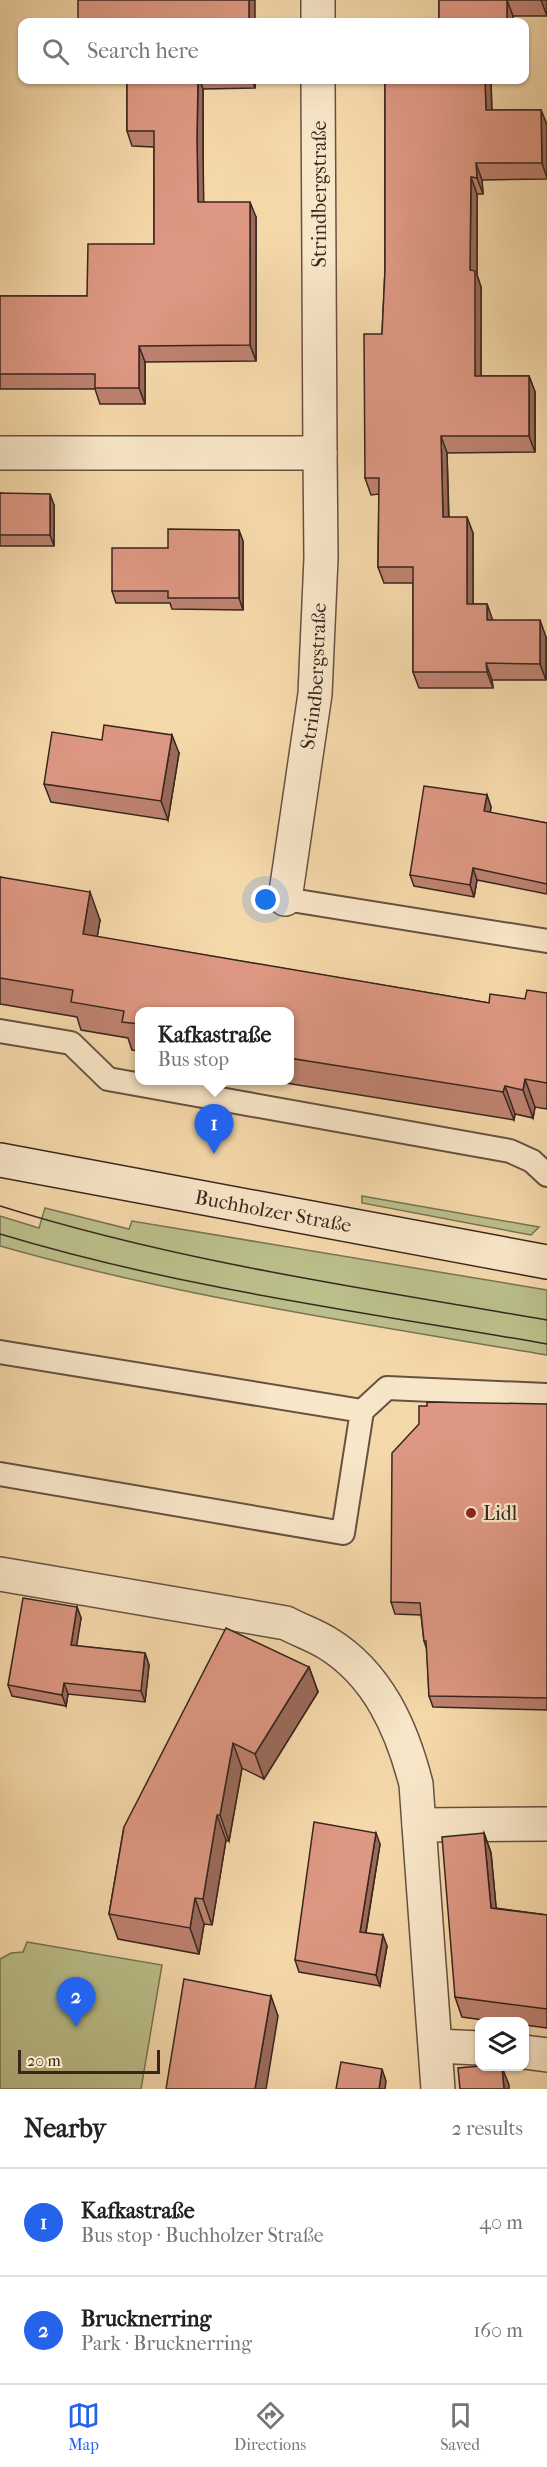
<!DOCTYPE html>
<html lang="en">
<head>
<meta charset="utf-8">
<style>
  body { margin:0; font-family:"IM FELL French Canon",serif; background:#f6f6f6; color:#222 }
  .controls { position:absolute; right:18px; bottom:18px; display:grid; overflow:hidden; border-radius:12px; box-shadow:0 2px 4px #0004 }
  .controls button { width:54px; height:54px; display:grid; place-items:center; padding:0; border:0; border-bottom:2px solid #e0e0e0; background:#fff; color:#222; font:30px sans-serif }
  .scale { position:absolute; left:18px; bottom:15px; width:142px; box-sizing:border-box; padding-left:6px; border:3px solid #37261e; border-top:0; font-size:16px; line-height:21px; white-space:nowrap; color:#37261e; -webkit-text-stroke:4px #f8e6c8; paint-order:stroke }
  .you { position:absolute; left:266px; top:900px; width:21px; height:21px; margin:-15px; border:4px solid #fff; border-radius:50%; background:#1a73e8; box-shadow:0 0 0 9px #1a73e833 }
  .badge { display:grid; place-items:center; width:39px; height:39px; border-radius:50%; background:#2563eb; color:#fff; font-size:20px; font-weight:700 }
  .pin { position:absolute; translate:-50% -50px; filter:drop-shadow(0 2px 3px #0008) }
  .pin::after { content:''; position:absolute; top:32px; width:21px; height:18px; background:inherit; clip-path:polygon(0 0,100% 0,50% 100%) }
  .popup { position:absolute; left:135px; top:1007px; width:159px; height:78px; box-sizing:border-box; display:grid; place-content:center; border-radius:12px; background:#fff; filter:drop-shadow(0 2px 4px #0005); font-size:20px; white-space:nowrap; color:#767676 }
  .popup b { font-size:22px; color:#222 }
  .popup::after { content:''; position:absolute; left:50%; top:100%; margin-left:-12px; border:12px solid transparent; border-top-color:#fff }
  .list { margin:0; padding:0; list-style:none }
  h2 { display:flex; justify-content:space-between; align-items:center; height:78px; margin:0; padding:0 24px; font-size:26px }
  h2 small { font-size:20px; font-weight:400; color:#767676 }
  .list li { display:grid; grid-template-columns:39px 1fr auto; gap:18px; align-items:center; box-sizing:border-box; height:108px; padding:0 24px; border-top:2px solid #e0e0e0 }
  .list b { display:block; font-size:22px; white-space:nowrap }
  .list p { margin:0; font-size:20px; white-space:nowrap; color:#767676 }
  .list em { font-size:20px; font-style:normal; color:#767676 }
  .icon { flex:none; width:33px; height:33px; fill:none; stroke:currentColor; stroke-width:2; stroke-linecap:round; stroke-linejoin:round }
  .map { position:relative; flex:none; width:547px; height:2089px; overflow:hidden }
  .search { position:absolute; background:#fff; box-shadow:0 2px 4px #0004; left:18px; right:18px; top:18px; height:66px; display:flex; align-items:center; gap:15px; box-sizing:border-box; padding:0 21px; border-radius:12px; color:#767676; font-size:22px }
  .sheet { height:294px; background:#fff }
  nav { display:flex; justify-content:space-around; align-items:center; box-sizing:border-box; height:84px; border-top:2px solid #e0e0e0; background:#fff; font-size:16px; color:#767676 }
  nav a { display:grid; justify-items:center; gap:3px }
  nav .on { color:#2563eb }
  .map>svg:first-child { display:block }
  .green { fill:#bbbf8a; stroke:#797254; stroke-width:1.5 }
  .lines { fill:none; stroke-linecap:round; stroke-linejoin:round }
  .lane-casing { stroke:#665241; stroke-width:26 }
  .street-casing { stroke:#665241; stroke-width:36 }
  .secondary-casing { stroke:#37261e; stroke-width:36 }
  .lane { stroke:#f8e6c8; stroke-width:22 }
  .street { stroke:#f8e6c8; stroke-width:33 }
  .secondary { stroke:#f8e6c8; stroke-width:33 }
  .tram { stroke:#37261e; stroke-width:1.5 }
  .wall { fill:#be8270; stroke:#37261e; stroke-width:1.5 }
  .shaded-wall { fill:#9b6a5b; stroke:#37261e; stroke-width:1.5 }
  .building { fill:#dd9782; stroke:#37261e; stroke-width:1.5 }
  .poi-dot { fill:#8f2418; stroke:#f8e6c8; stroke-width:2 }
  .labels { text-anchor:middle; stroke-width:4.5; stroke-linejoin:round; paint-order:stroke }
  .street-label { font-size:20px; fill:#37261e; stroke:#f8e6c8 }
  .poi-label { font-size:20px; fill:#37261e; stroke:#f8e6c8; text-anchor:start }
</style>
</head>
<body>
<div class="map">
<svg width="547" height="2089" viewBox="0 0 547 2089">
  <rect width="100%" height="100%" fill="#f5d8aa"/>
  <filter id="stains"><feTurbulence type="fractalNoise" baseFrequency=".00333" numOctaves="4"/><feColorMatrix values="0 0 0 0 .2 0 0 0 0 .09 0 0 0 0 .02 0 0 0 .5 -.17"/></filter>
  <radialGradient id="worn" r=".72"><stop offset=".6" stop-color="#630" stop-opacity="0"/><stop offset="1" stop-color="#630" stop-opacity=".3"/></radialGradient>
  <g class="green">
    <polygon points="362,1196 539,1227 531,1235 362,1203"/>
    <path d="M 45,1208 L 129,1229 L 132,1221 L 547,1290 L 547,1355 C 364,1324 179,1297 0,1246 L 0,1216 L 39,1228 Z"/>
    <polygon points="27,1942 162,1965 141,2089 0,2089 0,1959 11,1953 23,1952"/>
  </g>
  <g class="lines">
    <defs>
      <g id="lane">
        <polyline points="285,899 547,941"/>
        <polyline points="0,1031 71,1043 108,1079 510,1151 532,1161 547,1175"/>
        <polyline points="0,1352 362,1411 343,1533 0,1474"/>
        <polyline points="362,1411 387,1388 546,1395"/>
      </g>
      <g id="street">
        <polyline points="318,0 318,22"/>
        <polyline points="0,453 320,453 318,80"/>
        <path id="s1" d="M 285,899 L 315,694 L 321,558 L 320,453"/>
        <path d="M 0,1574 L 286,1623 C 299,1630 314,1635 327,1643 C 378,1674 402,1729 416,1784 L 438,2089"/>
        <polyline points="419,1825 547,1824"/>
        <polyline points="436,2046 480,2048"/>
        <polyline points="524,2052 547,2055"/>
      </g>
      <g id="secondary">
        <path id="s2" d="M 0,1160 L 547,1262"/>
      </g>
    </defs>
    <use href="#lane" class="lane-casing"/>
    <use href="#street" class="street-casing"/>
    <use href="#secondary" class="secondary-casing"/>
    <use href="#lane" class="lane"/>
    <use href="#street" class="street"/>
    <use href="#secondary" class="secondary"/>
    <g class="tram">
      <path d="M 0,1206 C 178,1262 363,1288 547,1320"/>
      <path d="M 0,1234 C 178,1288 364,1312 547,1344"/>
    </g>
  </g>
  <g class="wall">
    <polygon points="439,0 547,0 547,16 513,16 513,22 439,22"/>
    <polygon points="127,80 255,80 255,88 203,89 203,202 256,217 256,361 145,362 145,404 100,404 95,389 0,389 0,296 87,296 154,244 154,147 132,146 127,131"/>
    <polygon points="385,80 491,80 492,110 541,110 547,125 547,179 482,180 483,194 477,194 477,275 481,287 481,376 529,376 535,392 535,452 447,453 449,517 473,533 473,604 487,604 492,620 546,637 546,680 492,680 493,688 419,688 413,672 413,583 384,583 378,567 379,494 371,495 365,478 382,334 385,270"/>
    <polygon points="0,493 54,505 54,546 0,546"/>
    <polygon points="243,541 243,610 172,609 170,603 116,603 112,591 168,548"/>
    <polygon points="179,753 168,820 51,802 44,784"/>
    <polygon points="487,795 491,807 490,813 547,823 547,894 477,880 474,897 414,886 410,875"/>
    <polygon points="0,877 100,920 97,937 489,1003 525,999 547,993 547,1109 535,1107 533,1118 515,1114 514,1120 267,1080 289,1080 289,1011 139,1011 139,1051 132,1050 128,1038 81,1030 77,1017 0,1004"/>
    <polygon points="547,1404 547,1710 433,1707 429,1696 427,1650 424,1641 421,1615 395,1614 391,1602"/>
    <polygon points="77,1607 81,1618 76,1646 145,1653 149,1665 145,1702 68,1694 66,1706 12,1696 8,1685"/>
    <polygon points="309,1667 318,1692 264,1779 242,1768 229,1841 226,1840 212,1925 204,1924 199,1954 118,1939 109,1914 124,1827"/>
    <polygon points="484,1833 491,1853 496,1908 547,1915 547,2028 525,2025 525,2022 498,2022 462,2017 455,1997"/>
    <polygon points="380,1844 366,1933 387,1946 380,1986 299,1972 295,1960"/>
  </g>
  <g class="shaded-wall">
    <rect x="249" y="0" width="6" height="22"/>
    <polygon points="507,0 513,16 513,22 507,22"/>
    <polygon points="541,0 547,0 547,16"/>
    <polygon points="198,80 200,80 203,89 203,155 204,218 198,202 197,139"/>
    <polygon points="252,80 255,80 255,88"/>
    <polygon points="485,80 491,80 492,126 486,110"/>
    <polygon points="541,110 547,125 547,178 542,163"/>
    <polygon points="476,163 482,180 483,194 477,178"/>
    <polygon points="471,177 477,194 477,275 481,287 481,392 475,376 470,270"/>
    <polygon points="250,202 256,217 256,361 250,345"/>
    <polygon points="139,346 145,362 145,404 139,388"/>
    <polygon points="529,376 535,392 535,452 529,436"/>
    <polygon points="441,436 447,453 449,533 443,517"/>
    <polygon points="50,494 54,505 54,546 50,535"/>
    <polygon points="467,517 473,533 473,621 467,604"/>
    <polygon points="239,530 243,541 243,610 239,598"/>
    <polygon points="487,604 493,621 487,620"/>
    <polygon points="540,620 546,637 546,680 540,664"/>
    <polygon points="486,663 492,680 493,688 487,672"/>
    <polygon points="172,735 179,753 168,820 161,801"/>
    <polygon points="487,795 491,807 488,823 484,811"/>
    <polygon points="473,868 477,880 474,897 470,885"/>
    <polygon points="90,892 100,920 93,962 83,934"/>
    <polygon points="525,1079 535,1107 533,1118 523,1090"/>
    <polygon points="505,1086 515,1114 514,1120 503,1092"/>
    <polygon points="77,1607 81,1618 75,1656 71,1645"/>
    <polygon points="145,1653 149,1665 145,1702 141,1691"/>
    <polygon points="309,1667 318,1692 264,1779 255,1754"/>
    <polygon points="64,1683 68,1694 66,1706 62,1695"/>
    <polygon points="233,1743 242,1768 229,1841 220,1815"/>
    <polygon points="217,1815 226,1840 212,1925 203,1899"/>
    <polygon points="376,1833 380,1844 364,1943 360,1932"/>
    <polygon points="484,1833 491,1853 498,1927 491,1908"/>
    <polygon points="195,1898 204,1924 199,1954 190,1928"/>
    <polygon points="383,1935 387,1946 380,1986 376,1975"/>
    <polygon points="271,1996 278,2016 266,2089 255,2089"/>
    <polygon points="502,2067 509,2085 509,2089 504,2089"/>
    <polygon points="382,2069 386,2081 385,2089 379,2089"/>
  </g>
  <g class="building">
    <rect x="78" y="0" width="171" height="22"/>
    <rect x="439" y="0" width="68" height="22"/>
    <polygon points="127,80 198,80 197,139 198,202 250,202 250,345 139,346 139,388 95,388 95,374 0,374 0,296 87,296 88,244 154,244 154,131 127,131"/>
    <polygon points="385,80 485,80 486,110 541,110 542,163 476,163 477,178 471,177 470,270 475,271 475,376 529,376 529,436 441,436 443,517 467,517 467,604 487,604 487,620 540,620 540,664 486,663 487,672 413,672 413,567 378,567 379,478 365,478 364,334 382,334 385,270"/>
    <polygon points="0,493 50,494 50,535 0,535"/>
    <polygon points="168,529 239,530 239,598 168,598 168,591 112,591 112,548 168,548"/>
    <polygon points="104,725 172,735 161,801 44,784 52,732 102,740"/>
    <polygon points="424,786 487,795 484,811 547,823 547,884 473,868 470,885 410,875"/>
    <polygon points="0,877 90,892 83,934 489,1003 490,994 525,999 527,990 547,993 547,1083 525,1079 523,1090 505,1086 503,1092 289,1058 289,1011 139,1011 139,1024 122,1022 124,1011 71,1002 73,990 0,978"/>
    <polygon points="427,1402 547,1404 547,1698 429,1696 426,1641 424,1641 420,1603 391,1602 392,1453 419,1424 419,1406 427,1406"/>
    <polygon points="23,1598 77,1607 71,1645 145,1653 141,1691 64,1683 62,1695 8,1685"/>
    <polygon points="226,1628 309,1667 255,1754 233,1743 220,1815 217,1815 203,1899 195,1898 190,1928 109,1914 124,1827"/>
    <polygon points="314,1822 376,1833 360,1932 383,1935 376,1975 295,1960"/>
    <polygon points="484,1833 491,1908 547,1915 547,2009 455,1997 442,1837"/>
    <polygon points="184,1979 271,1996 255,2089 166,2089"/>
    <polygon points="341,2062 382,2069 379,2089 336,2089"/>
    <polygon points="480,2066 502,2067 504,2089 460,2089 458,2068"/>
  </g>
  <circle class="poi-dot" cx="471" cy="1513" r="6"/>
  <g class="labels">
    <g class="street-label">
      <text transform="translate(319 194) rotate(-90)" y="7">Strindbergstraße</text>
      <text dy="7" stroke="none"><textPath href="#s1" startOffset="225">Strindbergstraße</textPath></text>
      <text dy="7" stroke="none"><textPath href="#s2" startOffset="278">Buchholzer Straße</textPath></text>
    </g>
    <g class="poi-label">
      <text x="483" y="1520">Lidl</text>
    </g>
  </g>
  <rect width="100%" height="100%" filter="url(#stains)"/>
  <rect width="100%" height="100%" fill="url(#worn)"/>
</svg>
<div class="controls">
<button><svg class="icon" aria-label="layers" viewBox="0 0 24 24"><path d="M12 4l9 5-9 5-9-5zM3 14l9 5 9-5"/></svg></button>
</div>
<div class="scale">20 m</div>
<div class="you"></div>
<div class="pin badge" style="left:214px;top:1154px">1</div>
<div class="popup"><b>Kafkastraße</b>Bus stop</div>
<div class="pin badge" style="left:76px;top:2027px">2</div>
<div class="search"><svg class="icon" aria-label="search" viewBox="0 0 24 24"><circle cx="10" cy="10" r="6"/><path d="M15 15l6 6"/></svg>Search here</div>
</div>
<section class="sheet">
<h2>Nearby<small>2 results</small></h2>
<ul class="list">
<li><span class="badge">1</span><div><b>Kafkastraße</b><p>Bus stop · Buchholzer Straße</p></div><em>40 m</em></li>
<li><span class="badge">2</span><div><b>Brucknerring</b><p>Park · Brucknerring</p></div><em>160 m</em></li>
</ul>
</section>
<nav>
<a class="on"><svg class="icon" aria-label="map" viewBox="0 0 24 24"><path d="M3 6l6-2 6 2 6-2v14l-6 2-6-2-6 2zM9 4v14M15 6v14"/></svg>Map</a>
<a><svg class="icon" aria-label="directions" viewBox="0 0 24 24"><path d="M12 3l9 9-9 9-9-9zM9 14v-3h6M13 9l2 2-2 2"/></svg>Directions</a>
<a><svg class="icon" aria-label="saved" viewBox="0 0 24 24"><path d="M7 4h10v16l-5-4-5 4z"/></svg>Saved</a>
</nav>
</body>
</html>
